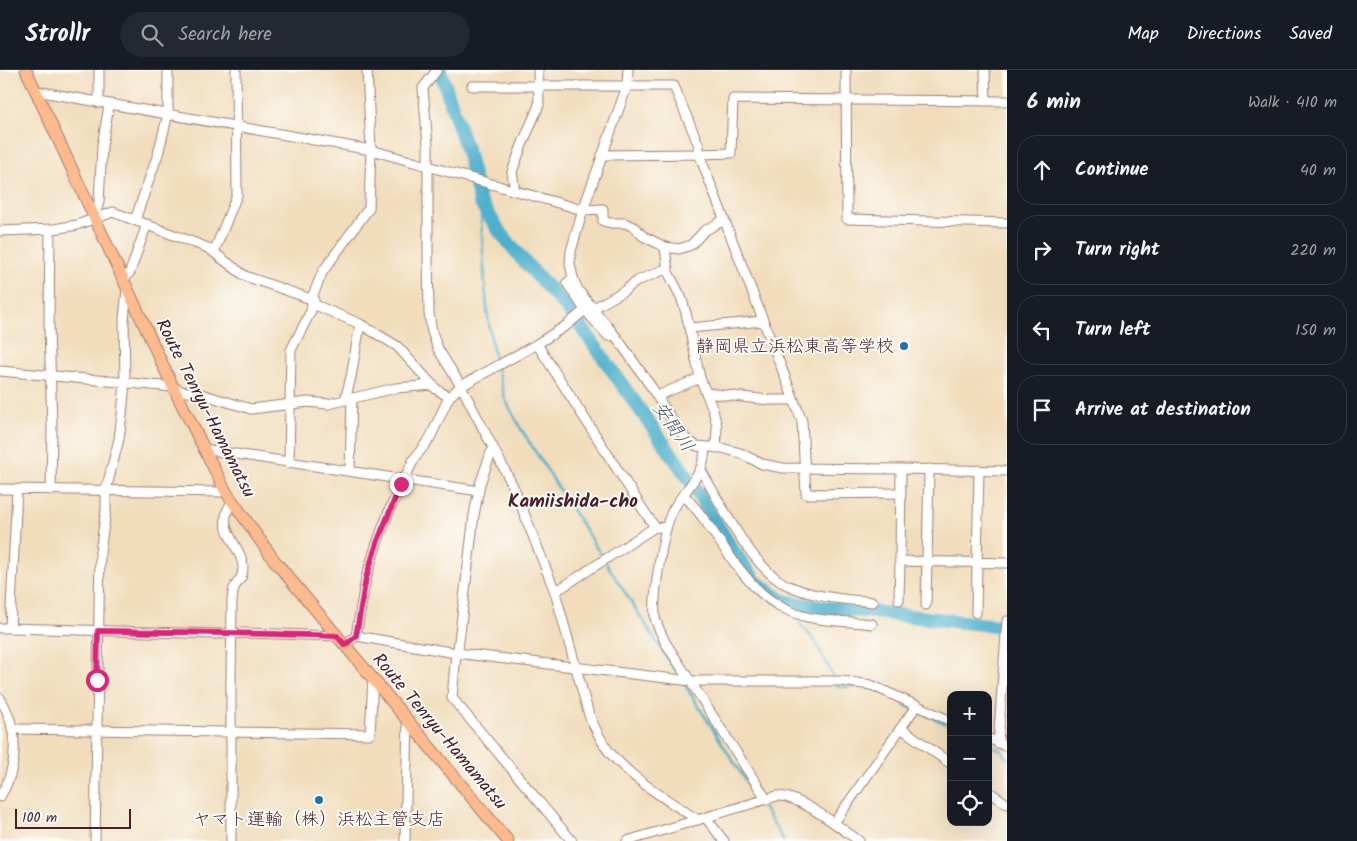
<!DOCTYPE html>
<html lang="en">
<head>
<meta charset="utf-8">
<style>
  body { margin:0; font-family:Kalam,"Klee One",sans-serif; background:#242831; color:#f1f3f6 }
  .controls { position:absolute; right:15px; bottom:15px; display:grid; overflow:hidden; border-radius:10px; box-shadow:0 5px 20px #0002 }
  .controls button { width:45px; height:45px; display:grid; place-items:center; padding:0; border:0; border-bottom:1px solid #363941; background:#171b24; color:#f1f3f6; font:25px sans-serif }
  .scale { position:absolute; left:15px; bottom:12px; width:116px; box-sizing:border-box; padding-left:5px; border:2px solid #4a1f2b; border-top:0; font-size:14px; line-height:18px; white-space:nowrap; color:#4a1f2b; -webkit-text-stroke:4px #fdfcf7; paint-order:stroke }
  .stop { position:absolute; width:15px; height:15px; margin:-11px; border:4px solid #db2777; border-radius:50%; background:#fff }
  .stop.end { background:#db2777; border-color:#fff; box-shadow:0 1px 5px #0008 }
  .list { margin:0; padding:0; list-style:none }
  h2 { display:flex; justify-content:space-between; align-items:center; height:65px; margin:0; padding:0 20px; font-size:21px }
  h2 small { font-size:16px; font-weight:400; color:#9ea1a6 }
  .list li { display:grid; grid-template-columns:32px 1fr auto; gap:15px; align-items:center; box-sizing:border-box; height:70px; margin:0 10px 10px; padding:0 10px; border:1px solid #363941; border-radius:20px }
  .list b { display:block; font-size:19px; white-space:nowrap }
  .list em { font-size:16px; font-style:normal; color:#9ea1a6 }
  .icon { flex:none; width:28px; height:28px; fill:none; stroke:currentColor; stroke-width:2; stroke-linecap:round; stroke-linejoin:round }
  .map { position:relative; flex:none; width:1007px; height:771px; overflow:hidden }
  header { display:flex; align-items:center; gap:30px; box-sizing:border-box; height:70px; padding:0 25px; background:#171b24; border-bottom:1px solid #363941 }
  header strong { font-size:24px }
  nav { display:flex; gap:28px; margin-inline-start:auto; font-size:18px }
  .search { width:350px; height:45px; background:#242831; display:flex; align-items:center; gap:12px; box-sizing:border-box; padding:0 18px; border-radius:28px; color:#9ea1a6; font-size:19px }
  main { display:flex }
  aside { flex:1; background:#171b24 }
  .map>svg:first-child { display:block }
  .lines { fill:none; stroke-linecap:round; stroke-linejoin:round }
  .stream { stroke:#4db0cc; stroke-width:2.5 }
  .river { stroke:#4db0cc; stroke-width:14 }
  .minor-casing { stroke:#9e7e74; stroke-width:11 }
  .major-casing { stroke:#9e7e74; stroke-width:13 }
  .minor { stroke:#fff; stroke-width:9 }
  .major { stroke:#fcba8d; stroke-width:11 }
  .route { stroke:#db2777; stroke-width:6 }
  .poi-dot { fill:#1f6fb2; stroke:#fdfcf7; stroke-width:2 }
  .labels { text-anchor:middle; stroke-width:4; stroke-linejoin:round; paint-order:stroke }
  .poi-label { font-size:18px; fill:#4a1f2b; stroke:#fdfcf7; text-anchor:end }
  .street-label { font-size:18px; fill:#4a1f2b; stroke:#fdfcf7 }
  .water-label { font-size:19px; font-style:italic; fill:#4b596b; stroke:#fdfcf7 }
  .neighbourhood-label { font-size:19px; font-weight:bold; fill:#4a1f2b; stroke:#fdfcf7 }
</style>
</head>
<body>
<header>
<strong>Strollr</strong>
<div class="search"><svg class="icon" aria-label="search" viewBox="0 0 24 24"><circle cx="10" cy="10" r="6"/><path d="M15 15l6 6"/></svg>Search here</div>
<nav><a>Map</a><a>Directions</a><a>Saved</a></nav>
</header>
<main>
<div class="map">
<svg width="1007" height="771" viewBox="0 0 1007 771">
  <rect width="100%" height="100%" fill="#fdfcf7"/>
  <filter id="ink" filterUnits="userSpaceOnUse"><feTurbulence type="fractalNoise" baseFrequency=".02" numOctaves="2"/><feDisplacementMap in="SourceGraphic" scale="10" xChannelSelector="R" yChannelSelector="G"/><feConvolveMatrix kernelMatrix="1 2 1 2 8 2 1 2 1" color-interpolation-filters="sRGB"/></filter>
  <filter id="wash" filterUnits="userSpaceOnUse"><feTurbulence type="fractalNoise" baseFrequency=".0096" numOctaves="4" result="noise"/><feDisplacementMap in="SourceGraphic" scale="20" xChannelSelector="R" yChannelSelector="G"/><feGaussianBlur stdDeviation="1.12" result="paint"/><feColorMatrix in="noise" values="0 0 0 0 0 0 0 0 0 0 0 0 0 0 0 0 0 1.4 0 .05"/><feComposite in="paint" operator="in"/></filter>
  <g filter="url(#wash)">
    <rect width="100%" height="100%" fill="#f1ddbc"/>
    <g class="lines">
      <g class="stream">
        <path d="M 480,132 C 484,185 484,243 496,294"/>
        <polyline points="497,299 506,331 521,359 603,488"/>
        <polyline points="606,493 680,608"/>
        <polyline points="800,554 815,571 834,608"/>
        <polyline points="683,612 758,730"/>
        <polyline points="836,613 838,617 856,617"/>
        <polyline points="904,635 951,656"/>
        <polyline points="988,674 1002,681 1007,688"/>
        <polyline points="761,734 784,771"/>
      </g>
      <polyline class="river" points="440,0 467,81 480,132 500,162 522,189 565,236 583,259 691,412 733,481 756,512 783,531 818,537 865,541 1007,557"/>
    </g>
  </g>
  <g filter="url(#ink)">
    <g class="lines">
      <defs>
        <g id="minor">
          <polyline points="99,0 99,33"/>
          <path d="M 437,0 L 423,18 L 428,75 L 428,185 L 429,243 L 432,262 L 438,279 L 461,316 L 514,418 L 539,481 L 555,522 L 589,645 C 595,658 601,672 610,683 C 635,711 667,730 698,750"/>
          <polyline points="628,0 627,16 583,140 571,181 570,194 573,208 578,220 617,268 652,318 675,355 687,370 697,376 722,378 740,383 762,394 783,398 901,399 1007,401"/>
          <polyline points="846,0 847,149 1007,153"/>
          <polyline points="985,0 986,31"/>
          <polyline points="472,16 674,16 699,76 699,84 731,83 733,29 1007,31"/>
          <polyline points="36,21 371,80 583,140 603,139 603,151 611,153 625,153 634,157 643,166 665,177 679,179 691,175 704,161 724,150"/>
          <polyline points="602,85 699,84 802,351 806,424 901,423"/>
          <polyline points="515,121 512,102 522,75 539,35 538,0"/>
          <polyline points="94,149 99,132 102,76 109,35"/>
          <polyline points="135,150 158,84 168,44 168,0"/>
          <polyline points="50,159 49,255 52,359 51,420"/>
          <polyline points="0,161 54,159 77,155 113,142 208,178 245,206 314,230"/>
          <polyline points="665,177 668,202 681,227 686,243 700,308 713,340 717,356 716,378"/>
          <polyline points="214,182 237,125 236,0"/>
          <polyline points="573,208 567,213 585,240 608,266 610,266"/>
          <polyline points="123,210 130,202 147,154"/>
          <polyline points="313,234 360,254 397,276 436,319 449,327"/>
          <polyline points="594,238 624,221 637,211 668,198"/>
          <polyline points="690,258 763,251"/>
          <polyline points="537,274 644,441 655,457 666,458"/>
          <polyline points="0,301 173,317 181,321 201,324 251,339 308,332 328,334 396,318 433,315"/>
          <polyline points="706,323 769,330 794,330"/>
          <polyline points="657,326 700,308"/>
          <polyline points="345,330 351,307 360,254"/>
          <polyline points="493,377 480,414 474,445 458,579 456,583 452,628 572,771"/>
          <path d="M 705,377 C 705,404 687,416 674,438 C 663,455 653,526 655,547 C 656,555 662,564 665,572 L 767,730"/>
          <polyline points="203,379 479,421"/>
          <polyline points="289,393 291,280 311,241 313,225 323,201 369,138 371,80 367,0"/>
          <polyline points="901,399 900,491 1007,493"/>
          <path d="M 701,400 C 720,433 753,500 787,515 C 815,528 844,529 873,532"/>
          <polyline points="350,401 352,328"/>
          <polyline points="0,419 226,422"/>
          <path d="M 684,425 C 692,434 701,444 708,455 C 734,491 756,533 803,546 C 825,552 849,551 872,554"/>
          <polyline points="555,522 655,457"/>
          <polyline points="899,530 900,491"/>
          <polyline points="926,535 929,399"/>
          <polyline points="976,543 979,400"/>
          <polyline points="0,558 10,558 17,420"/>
          <polyline points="10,558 218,564 245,563 337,566"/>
          <polyline points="356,566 366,508 377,473 389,441 414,389 430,368 449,327 461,316 537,274 567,255 585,240"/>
          <polyline points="345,575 356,566 456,583 691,611 841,611 871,615 951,651"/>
          <path d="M 0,628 C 19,659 19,696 0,727"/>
          <polyline points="901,658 951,694"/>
          <polyline points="13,659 370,664 373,609"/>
          <polyline points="988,668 1007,677"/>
          <polyline points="998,673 1007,551"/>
          <polyline points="988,721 1007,734"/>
          <polyline points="706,748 724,771"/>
          <polyline points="834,753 917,635"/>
          <polyline points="95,771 100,482 106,440 106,420 119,369 122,344 125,313 124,250 127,219"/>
          <path d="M 231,771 L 231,612 L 232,530 C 233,526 233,521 234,518 C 238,510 243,509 243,497 C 242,474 213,460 232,432"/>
          <polyline points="405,771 408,650"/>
          <path d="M 627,771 L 777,726 C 799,725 841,758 859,771"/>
        </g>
        <polyline id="major" points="26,0 173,317 226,422 274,490 508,771"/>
      </defs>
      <use href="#minor" class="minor-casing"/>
      <use href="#major" class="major-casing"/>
      <use href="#minor" class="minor"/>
      <use href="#major" class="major"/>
    </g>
  </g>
  <g class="lines" filter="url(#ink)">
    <path class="route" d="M 97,610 L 98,561 C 178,562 257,563 337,566 L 345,575 L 356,566 L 366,508 L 377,473 L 401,414"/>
  </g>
  <g class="poi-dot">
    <circle cx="904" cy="276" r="5"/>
    <circle cx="319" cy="730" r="5"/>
  </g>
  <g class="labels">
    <g class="poi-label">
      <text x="894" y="282">静岡県立浜松東高等学校</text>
      <text x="319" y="755" text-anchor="middle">ヤマト運輸（株）浜松主管支店</text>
    </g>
    <g class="street-label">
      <text transform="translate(206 338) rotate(63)" y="6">Route Tenryu-Hamamatsu</text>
      <text transform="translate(440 661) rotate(50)" y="6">Route Tenryu-Hamamatsu</text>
    </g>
    <g class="water-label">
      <text transform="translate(674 356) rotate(55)" y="7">安間川</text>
    </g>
    <g class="neighbourhood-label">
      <text x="573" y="437">Kamiishida-cho</text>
    </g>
  </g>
</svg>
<div class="controls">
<button>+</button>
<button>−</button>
<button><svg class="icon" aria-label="locate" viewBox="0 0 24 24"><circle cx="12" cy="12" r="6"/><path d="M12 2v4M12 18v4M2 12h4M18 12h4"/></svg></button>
</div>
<div class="scale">100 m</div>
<div class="stop" style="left:97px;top:610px"></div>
<div class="stop end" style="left:401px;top:414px"></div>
</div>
<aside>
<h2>6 min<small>Walk · 410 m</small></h2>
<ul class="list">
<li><svg class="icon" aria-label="ahead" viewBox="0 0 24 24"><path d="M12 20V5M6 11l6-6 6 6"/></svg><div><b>Continue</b></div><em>40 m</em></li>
<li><svg class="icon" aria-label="right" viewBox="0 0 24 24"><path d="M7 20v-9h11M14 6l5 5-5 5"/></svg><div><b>Turn right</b></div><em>220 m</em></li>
<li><svg class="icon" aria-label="left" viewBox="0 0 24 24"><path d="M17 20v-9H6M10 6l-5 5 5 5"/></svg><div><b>Turn left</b></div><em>150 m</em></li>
<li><svg class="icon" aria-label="arrive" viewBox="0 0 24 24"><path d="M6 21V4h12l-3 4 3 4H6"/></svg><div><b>Arrive at destination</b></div></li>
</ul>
</aside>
</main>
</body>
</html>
